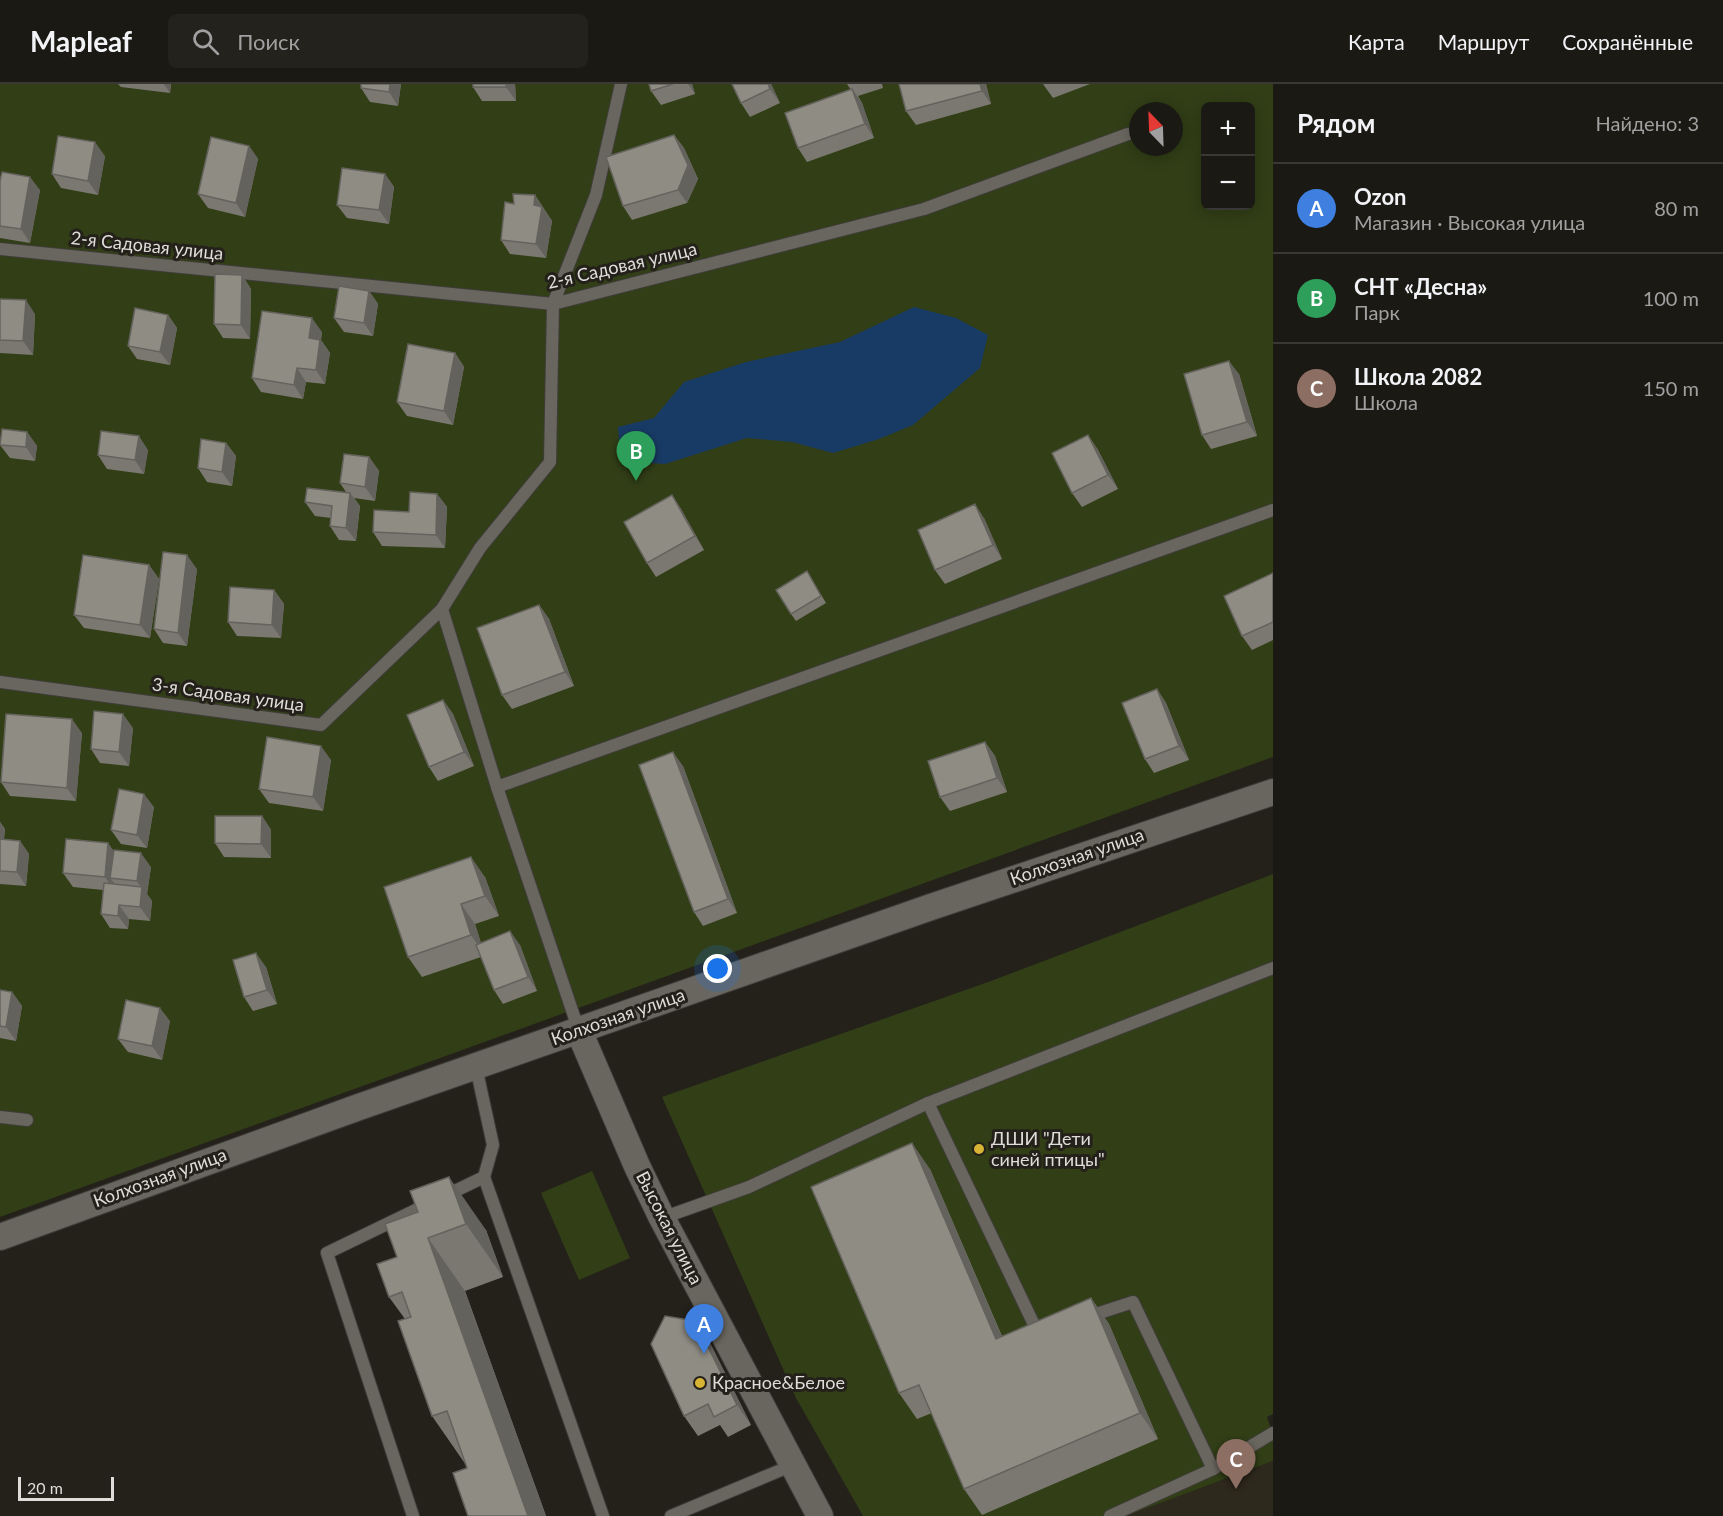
<!DOCTYPE html>
<html lang="ru">
<head>
<meta charset="utf-8">
<style>
  body { margin:0; font-family:Lato,sans-serif; background:#24221d; color:#f1f3f6 }
  .controls { position:absolute; right:18px; top:18px; display:grid; overflow:hidden; border-radius:9px; box-shadow:0 3px 15px #0003 }
  .controls button { width:54px; height:54px; display:grid; place-items:center; padding:0; border:0; border-bottom:2px solid #393834; background:#1b1914; color:#f1f3f6; font:30px sans-serif }
  .compass { position:absolute; left:1129px; top:18px; width:54px; height:54px; border-radius:50%; background:#1b1914; box-shadow:0 3px 15px #0003; rotate:337deg }
  .scale { position:absolute; left:18px; bottom:15px; width:96px; box-sizing:border-box; padding-left:6px; border:3px solid #dfddd9; border-top:0; font-size:16px; line-height:21px; white-space:nowrap; color:#dfddd9; -webkit-text-stroke:4px #24211b; paint-order:stroke }
  .you { position:absolute; left:718px; top:885px; width:21px; height:21px; margin:-15px; border:4px solid #fff; border-radius:50%; background:#1a73e8; box-shadow:0 0 0 9px #1a73e833 }
  .badge { display:grid; place-items:center; width:39px; height:39px; border-radius:50%; background:#1a73e8; color:#fff; font-size:20px; font-weight:700 }
  .pin { position:absolute; translate:-50% -50px; filter:drop-shadow(0 2px 3px #0008) }
  .pin::after { content:''; position:absolute; top:32px; width:21px; height:18px; background:inherit; clip-path:polygon(0 0,100% 0,50% 100%) }
  .list { margin:0; padding:0; list-style:none }
  h2 { display:flex; justify-content:space-between; align-items:center; height:78px; margin:0; padding:0 24px; font-size:26px }
  h2 small { font-size:20px; font-weight:400; color:#a0a0a0 }
  .list li { display:grid; grid-template-columns:39px 1fr auto; gap:18px; align-items:center; box-sizing:border-box; height:90px; padding:0 24px; border-top:2px solid #393834 }
  .list b { display:block; font-size:22px; white-space:nowrap }
  .list p { margin:0; font-size:20px; white-space:nowrap; color:#a0a0a0 }
  .list em { font-size:20px; font-style:normal; color:#a0a0a0 }
  .icon { flex:none; width:33px; height:33px; fill:none; stroke:currentColor; stroke-width:2; stroke-linecap:round; stroke-linejoin:round }
  .map { position:relative; flex:none; width:1273px; height:1432px; overflow:hidden }
  header { display:flex; align-items:center; gap:36px; box-sizing:border-box; height:84px; padding:0 30px; background:#1b1914; border-bottom:2px solid #393834 }
  header strong { font-size:28px }
  nav { display:flex; gap:33px; margin-inline-start:auto; font-size:21px }
  .search { width:420px; height:54px; background:#24221d; display:flex; align-items:center; gap:15px; box-sizing:border-box; padding:0 21px; border-radius:9px; color:#a0a0a0; font-size:22px }
  main { display:flex }
  aside { flex:1; background:#1b1914 }
  .map>svg:first-child { display:block }
  .built { fill:#2e291d }
  .green { fill:#313e16; fill-rule:evenodd }
  .water { fill:#183b65 }
  .lines { fill:none; stroke-linecap:round; stroke-linejoin:round }
  .service-casing { stroke:#3f3d39; stroke-width:14 }
  .minor-casing { stroke:#3f3d39; stroke-width:28 }
  .service { stroke:#69665f; stroke-width:12 }
  .minor { stroke:#69665f; stroke-width:26 }
  .wall { fill:#7b7872 }
  .shaded-wall { fill:#64625c }
  .building { fill:#8f8c84; stroke:#64625c; stroke-width:1.5 }
  .poi-dot { fill:#d8b434; stroke:#24211b; stroke-width:2 }
  .labels { text-anchor:middle; stroke-width:6; stroke-linejoin:round; paint-order:stroke }
  .street-label { font-size:18px; fill:#dfddd9; stroke:#24211b }
  .poi-label { font-size:18px; fill:#dfddd9; stroke:#24211b; text-anchor:start }
</style>
</head>
<body>
<header>
<strong>Mapleaf</strong>
<div class="search"><svg class="icon" aria-label="search" viewBox="0 0 24 24"><circle cx="10" cy="10" r="6"/><path d="M15 15l6 6"/></svg>Поиск</div>
<nav><a>Карта</a><a>Маршрут</a><a>Сохранённые</a></nav>
</header>
<main>
<div class="map">
<svg width="1273" height="1432" viewBox="0 0 1273 1432">
  <rect width="100%" height="100%" fill="#24211b"/>
  <polygon class="built" points="1273,1377 1273,1432 1126,1432"/>
  <g class="green">
    <path d="M 0,0 L 1273,0 L 1273,673 L 0,1133 ZM 1206,22 L 1250,22 L 1250,122 L 1206,122 ZM 1138,27 L 1174,27 L 1174,63 L 1138,63 Z"/>
    <polygon points="1273,790 1273,1330 1267,1333 1273,1351 1273,1377 1126,1432 863,1432 796,1314 662,1013 991,897"/>
    <polygon points="592,1087 630,1174 579,1196 541,1109"/>
  </g>
  <polygon class="water" points="914,223 956,234 988,251 980,284 913,341 879,355 833,369 792,358 747,354 665,380 621,377 618,343 654,334 684,298 746,278 840,258"/>
  <g class="lines">
    <defs>
      <g id="service">
        <polyline points="0,165 553,220 924,125 1128,50"/>
        <polyline points="0,598 321,641 442,525"/>
        <polyline points="497,703 1273,426"/>
        <polyline points="579,947 497,703 442,525 480,464 550,378 553,220 596,111 621,0"/>
        <polyline points="928,1019 1273,884"/>
        <polyline points="0,1033 27,1036"/>
        <polyline points="484,1093 603,1432"/>
        <polyline points="662,1134 749,1103 928,1019 1038,1249 1042,1248"/>
        <polyline points="1087,1233 1133,1218 1213,1385"/>
        <polyline points="413,1432 327,1169 484,1093 493,1061 476,983"/>
        <polyline points="671,1432 793,1381"/>
        <polyline points="1110,1432 1213,1385 1273,1349"/>
      </g>
      <g id="minor">
        <polyline points="579,947 637,1082 662,1134 820,1432"/>
        <polyline points="0,1153 359,1023 931,823 1273,708"/>
      </g>
    </defs>
    <use href="#service" class="service-casing"/>
    <use href="#minor" class="minor-casing"/>
    <use href="#service" class="service"/>
    <use href="#minor" class="minor"/>
  </g>
  <g class="wall">
    <polygon points="118,0 171,0 170,9 121,3"/>
    <polygon points="361,0 401,0 398,22 370,18 361,4"/>
    <polygon points="515,0 516,17 482,17 473,3"/>
    <polygon points="649,0 692,0 695,10 661,21 651,7"/>
    <polygon points="732,0 771,0 780,19 750,33 741,19"/>
    <polygon points="847,0 882,0 883,4 858,12 862,19 874,54 807,78 798,64 851,6"/>
    <polygon points="899,0 986,0 991,20 916,41 906,27"/>
    <polygon points="1043,0 1090,0 1053,14"/>
    <polygon points="674,51 684,64 698,95 687,119 632,136 623,122"/>
    <polygon points="249,62 258,75 245,133 208,124 198,110"/>
    <polygon points="105,72 98,111 61,104 52,90"/>
    <polygon points="385,90 394,103 389,140 347,134 337,121"/>
    <polygon points="0,97 40,106 30,159 0,154"/>
    <polygon points="535,111 552,137 546,174 510,170 501,156 514,120"/>
    <polygon points="242,191 251,205 250,255 223,254 214,240"/>
    <polygon points="369,207 378,220 373,252 344,248 334,234"/>
    <polygon points="0,215 35,230 33,271 0,269"/>
    <polygon points="168,231 177,244 170,281 137,275 128,262"/>
    <polygon points="322,248 321,256 330,269 325,300 306,298 303,315 261,308 252,294"/>
    <polygon points="455,269 464,283 453,341 407,332 397,318"/>
    <polygon points="1239,290 1257,352 1211,365 1202,351"/>
    <polygon points="27,348 37,362 35,377 10,374 0,361"/>
    <polygon points="226,359 236,372 232,402 207,398 198,384"/>
    <polygon points="1097,364 1118,405 1082,423 1072,409"/>
    <polygon points="148,366 144,390 107,385 98,371"/>
    <polygon points="369,373 379,387 375,417 354,414 360,422 356,457 339,456 330,442 331,434 315,432 305,418 346,408 340,399"/>
    <polygon points="437,410 447,423 445,464 382,462 373,448 409,428"/>
    <polygon points="672,411 681,425 704,466 656,493 647,479"/>
    <polygon points="984,434 1002,475 945,500 935,486"/>
    <polygon points="149,481 159,495 150,554 84,544 74,531"/>
    <polygon points="197,485 187,562 163,559 154,545"/>
    <polygon points="807,487 826,519 796,537 791,530"/>
    <polygon points="1273,489 1273,556 1252,566 1242,552"/>
    <polygon points="274,506 284,520 281,554 237,552 228,538"/>
    <polygon points="539,521 549,535 574,602 512,625 502,611"/>
    <polygon points="1157,605 1166,619 1189,676 1154,689 1145,675"/>
    <polygon points="443,616 453,630 474,682 438,697 429,683"/>
    <polygon points="133,644 129,682 100,679 91,665"/>
    <polygon points="82,649 76,717 10,712 1,698"/>
    <polygon points="985,658 995,672 1007,708 950,727 940,713"/>
    <polygon points="331,676 323,727 269,719 259,705"/>
    <polygon points="683,682 737,829 703,842 694,828"/>
    <polygon points="154,723 147,764 121,760 111,746"/>
    <polygon points="262,732 271,746 271,774 224,773 215,759"/>
    <polygon points="0,738 5,745 4,755 20,757 29,770 26,802 0,800"/>
    <polygon points="108,759 114,768 151,783 147,810 152,817 150,837 129,835 128,845 110,844 101,830 103,806 73,803 63,789"/>
    <polygon points="485,793 499,832 475,840 481,859 520,861 537,907 503,920 494,906 481,873 422,893 408,873"/>
    <polygon points="266,883 277,920 253,927 244,913"/>
    <polygon points="0,906 12,908 22,922 16,957 0,954"/>
    <polygon points="170,937 162,976 128,968 118,955"/>
    <polygon points="930,1085 1002,1252 1091,1214 1109,1240 1158,1355 982,1431 964,1405 932,1329 917,1335 899,1309"/>
    <polygon points="410,1107 486,1146 503,1193 465,1207 546,1432 468,1432 467,1384 466,1381 432,1332 405,1235 389,1213 397,1173 418,1128"/>
    <polygon points="709,1257 751,1341 728,1353 720,1341 698,1352 684,1332"/>
  </g>
  <g class="shaded-wall">
    <polygon points="164,0 171,0 170,9"/>
    <polygon points="390,0 401,0 398,22 389,8"/>
    <polygon points="506,0 515,0 516,17 506,3"/>
    <polygon points="688,0 692,0 695,10"/>
    <polygon points="768,0 771,0 780,19 770,5"/>
    <polygon points="980,0 986,0 991,20 982,7"/>
    <polygon points="852,5 862,19 874,54 865,40"/>
    <polygon points="674,51 684,64 698,95 687,119 678,106"/>
    <polygon points="95,58 105,72 98,111 88,97"/>
    <polygon points="249,62 258,75 245,133 236,119"/>
    <polygon points="385,90 394,103 389,140 379,126"/>
    <polygon points="30,93 40,106 30,159 21,145"/>
    <polygon points="535,111 552,137 546,174 536,160 534,121"/>
    <polygon points="242,191 251,205 250,255 241,241"/>
    <polygon points="369,207 378,220 373,252 364,239"/>
    <polygon points="26,216 35,230 33,271 23,257"/>
    <polygon points="168,231 177,244 170,281 160,268"/>
    <polygon points="312,234 322,248 321,256 330,269 325,300 316,286 309,254"/>
    <polygon points="455,269 464,283 453,341 444,327"/>
    <polygon points="1229,277 1239,290 1257,352 1247,338"/>
    <polygon points="297,284 306,298 303,315 294,301"/>
    <polygon points="27,348 37,362 35,377 26,363"/>
    <polygon points="1088,351 1097,364 1118,405 1108,391"/>
    <polygon points="139,352 148,366 144,390 135,376"/>
    <polygon points="226,359 236,372 232,402 222,388"/>
    <polygon points="369,373 379,387 375,417 365,403"/>
    <polygon points="350,409 360,422 356,457 346,444"/>
    <polygon points="437,410 447,423 445,464 436,451"/>
    <polygon points="672,411 681,425 704,466 695,452"/>
    <polygon points="975,420 984,434 1002,475 993,461"/>
    <polygon points="187,471 197,485 187,562 178,549"/>
    <polygon points="149,481 159,495 150,554 140,541"/>
    <polygon points="274,506 284,520 281,554 272,541"/>
    <polygon points="539,521 549,535 574,602 565,588"/>
    <polygon points="1157,605 1166,619 1189,676 1179,662"/>
    <polygon points="443,616 453,630 474,682 464,668"/>
    <polygon points="123,630 133,644 129,682 119,668"/>
    <polygon points="72,635 82,649 76,717 67,704"/>
    <polygon points="985,658 995,672 1007,708 997,694"/>
    <polygon points="321,662 331,676 323,727 313,713"/>
    <polygon points="673,668 683,682 737,829 728,815"/>
    <polygon points="144,710 154,723 147,764 137,751"/>
    <polygon points="262,732 271,746 271,774 261,760"/>
    <polygon points="0,738 5,745 2,768 0,764"/>
    <polygon points="20,757 29,770 26,802 17,788"/>
    <polygon points="108,759 117,772 110,794 115,800 114,807 105,793"/>
    <polygon points="141,769 151,783 147,810 152,817 150,837 140,823 142,805 137,797"/>
    <polygon points="471,773 485,793 499,832 485,812"/>
    <polygon points="461,820 475,840 485,872 471,851"/>
    <polygon points="119,821 129,835 128,845 118,832"/>
    <polygon points="510,847 520,861 537,907 528,893"/>
    <polygon points="256,869 266,883 277,920 267,906"/>
    <polygon points="12,908 22,922 16,957 6,943"/>
    <polygon points="160,924 170,937 162,976 152,962"/>
    <polygon points="912,1059 930,1085 1014,1281 996,1255"/>
    <polygon points="449,1093 486,1146 503,1193 466,1140"/>
    <polygon points="428,1154 465,1207 546,1432 528,1432"/>
    <polygon points="1091,1214 1109,1240 1158,1355 1140,1329"/>
    <polygon points="695,1237 709,1257 751,1341 737,1321"/>
  </g>
  <g class="building">
    <polygon points="361,0 390,0 389,8 361,4"/>
    <rect x="473" y="0" width="33" height="3"/>
    <polygon points="649,0 673,0 651,7"/>
    <polygon points="732,0 768,0 770,5 741,19"/>
    <polygon points="899,0 980,0 982,7 906,27"/>
    <polygon points="852,5 865,40 798,64 785,29"/>
    <polygon points="674,51 688,81 678,106 623,122 606,73"/>
    <polygon points="58,52 95,58 88,97 52,90"/>
    <polygon points="211,53 249,62 236,119 198,110"/>
    <polygon points="342,84 385,90 379,126 337,121"/>
    <polygon points="2,88 30,93 21,145 0,142 0,97"/>
    <polygon points="513,110 535,111 534,121 542,123 536,160 501,156 505,118 514,120"/>
    <polygon points="215,190 242,191 241,241 214,240"/>
    <polygon points="339,202 369,207 364,239 334,234"/>
    <polygon points="0,215 26,216 23,257 0,256"/>
    <polygon points="135,224 168,231 160,268 128,262"/>
    <polygon points="262,227 312,234 309,254 320,256 316,286 297,284 294,301 252,294"/>
    <polygon points="408,260 455,269 444,327 397,318"/>
    <polygon points="1229,277 1247,338 1202,351 1184,290"/>
    <polygon points="2,345 27,348 26,363 0,361"/>
    <polygon points="101,347 139,352 135,376 98,371"/>
    <polygon points="1088,351 1108,391 1072,409 1052,369"/>
    <polygon points="201,355 226,359 222,388 198,384"/>
    <polygon points="344,370 369,373 365,403 340,399"/>
    <polygon points="307,404 350,409 346,444 330,442 332,422 305,418"/>
    <polygon points="410,408 437,410 436,451 373,448 374,426 409,428"/>
    <polygon points="672,411 695,452 647,479 624,438"/>
    <polygon points="975,420 993,461 935,486 918,446"/>
    <polygon points="163,468 187,471 178,549 154,545"/>
    <polygon points="83,471 149,481 140,541 74,531"/>
    <polygon points="807,487 821,512 791,530 776,506"/>
    <polygon points="1273,489 1273,538 1242,552 1224,512"/>
    <polygon points="230,503 274,506 272,541 228,538"/>
    <polygon points="539,521 565,588 502,611 477,544"/>
    <polygon points="1157,605 1179,662 1145,675 1122,619"/>
    <polygon points="443,616 464,668 429,683 407,631"/>
    <polygon points="94,627 123,630 119,668 91,665"/>
    <polygon points="6,630 72,635 67,704 1,698"/>
    <polygon points="267,653 321,662 313,713 259,705"/>
    <polygon points="985,658 997,694 940,713 928,677"/>
    <polygon points="673,668 728,815 694,828 639,681"/>
    <polygon points="119,705 144,710 137,751 111,746"/>
    <polygon points="215,732 262,732 261,760 215,759"/>
    <polygon points="0,755 20,757 17,788 0,787"/>
    <polygon points="66,755 108,759 105,793 63,789"/>
    <polygon points="114,766 141,769 137,797 110,794"/>
    <polygon points="471,773 485,812 461,820 471,851 408,873 384,803"/>
    <polygon points="104,799 142,803 140,823 119,821 118,832 101,830"/>
    <polygon points="510,847 528,893 494,906 476,861"/>
    <polygon points="256,869 267,906 244,913 233,876"/>
    <polygon points="0,906 12,908 6,943 0,942"/>
    <polygon points="126,916 160,924 152,962 118,955"/>
    <polygon points="912,1059 996,1255 1091,1214 1140,1329 964,1405 919,1301 899,1309 811,1103"/>
    <polygon points="449,1093 466,1140 428,1154 528,1432 468,1432 453,1389 467,1384 447,1327 432,1332 398,1237 411,1233 402,1208 389,1213 377,1180 397,1173 385,1140 418,1128 410,1107"/>
    <polygon points="665,1232 695,1237 737,1321 714,1333 708,1320 684,1332 651,1260"/>
  </g>
  <g class="poi-dot">
    <circle cx="979" cy="1065" r="6"/>
    <circle cx="700" cy="1299" r="6"/>
  </g>
  <g class="labels">
    <g class="street-label">
      <text transform="translate(147 162) rotate(6)" y="6">2-я Садовая улица</text>
      <text transform="translate(622 182) rotate(-13)" y="6">2-я Садовая улица</text>
      <text transform="translate(228 611) rotate(8)" y="6">3-я Садовая улица</text>
      <text transform="translate(1077 773) rotate(-19)" y="6">Колхозная улица</text>
      <text transform="translate(618 933) rotate(-19)" y="6">Колхозная улица</text>
      <text transform="translate(160 1094) rotate(-20)" y="6">Колхозная улица</text>
      <text transform="translate(669 1144) rotate(63)" y="6">Высокая улица</text>
    </g>
    <g class="poi-label">
      <text x="991" y="1061">ДШИ "Дети<tspan x="991" dy="21">синей птицы"</tspan></text>
      <text x="712" y="1305">Красное&amp;Белое</text>
    </g>
  </g>
</svg>
<div class="controls">
<button>+</button>
<button>−</button>
</div>
<svg class="compass" viewBox="-18 -18 36 36"><path d="M0-13l5 13h-10z" fill="#e53935"/><path d="M0 13l5-13h-10z" fill="#a0a0a0"/></svg>
<div class="scale">20 m</div>
<div class="you"></div>
<div class="pin badge" style="left:704px;top:1270px;background:#3f7fe0">A</div>
<div class="pin badge" style="left:636px;top:397px;background:#2e9e5b">B</div>
<div class="pin badge" style="left:1236px;top:1405px;background:#8d6e63">C</div>
</div>
<aside>
<h2>Рядом<small>Найдено: 3</small></h2>
<ul class="list">
<li><span class="badge" style="background:#3f7fe0">A</span><div><b>Ozon</b><p>Магазин · Высокая улица</p></div><em>80 m</em></li>
<li><span class="badge" style="background:#2e9e5b">B</span><div><b>СНТ «Десна»</b><p>Парк</p></div><em>100 m</em></li>
<li><span class="badge" style="background:#8d6e63">C</span><div><b>Школа 2082</b><p>Школа</p></div><em>150 m</em></li>
</ul>
</aside>
</main>
</body>
</html>
